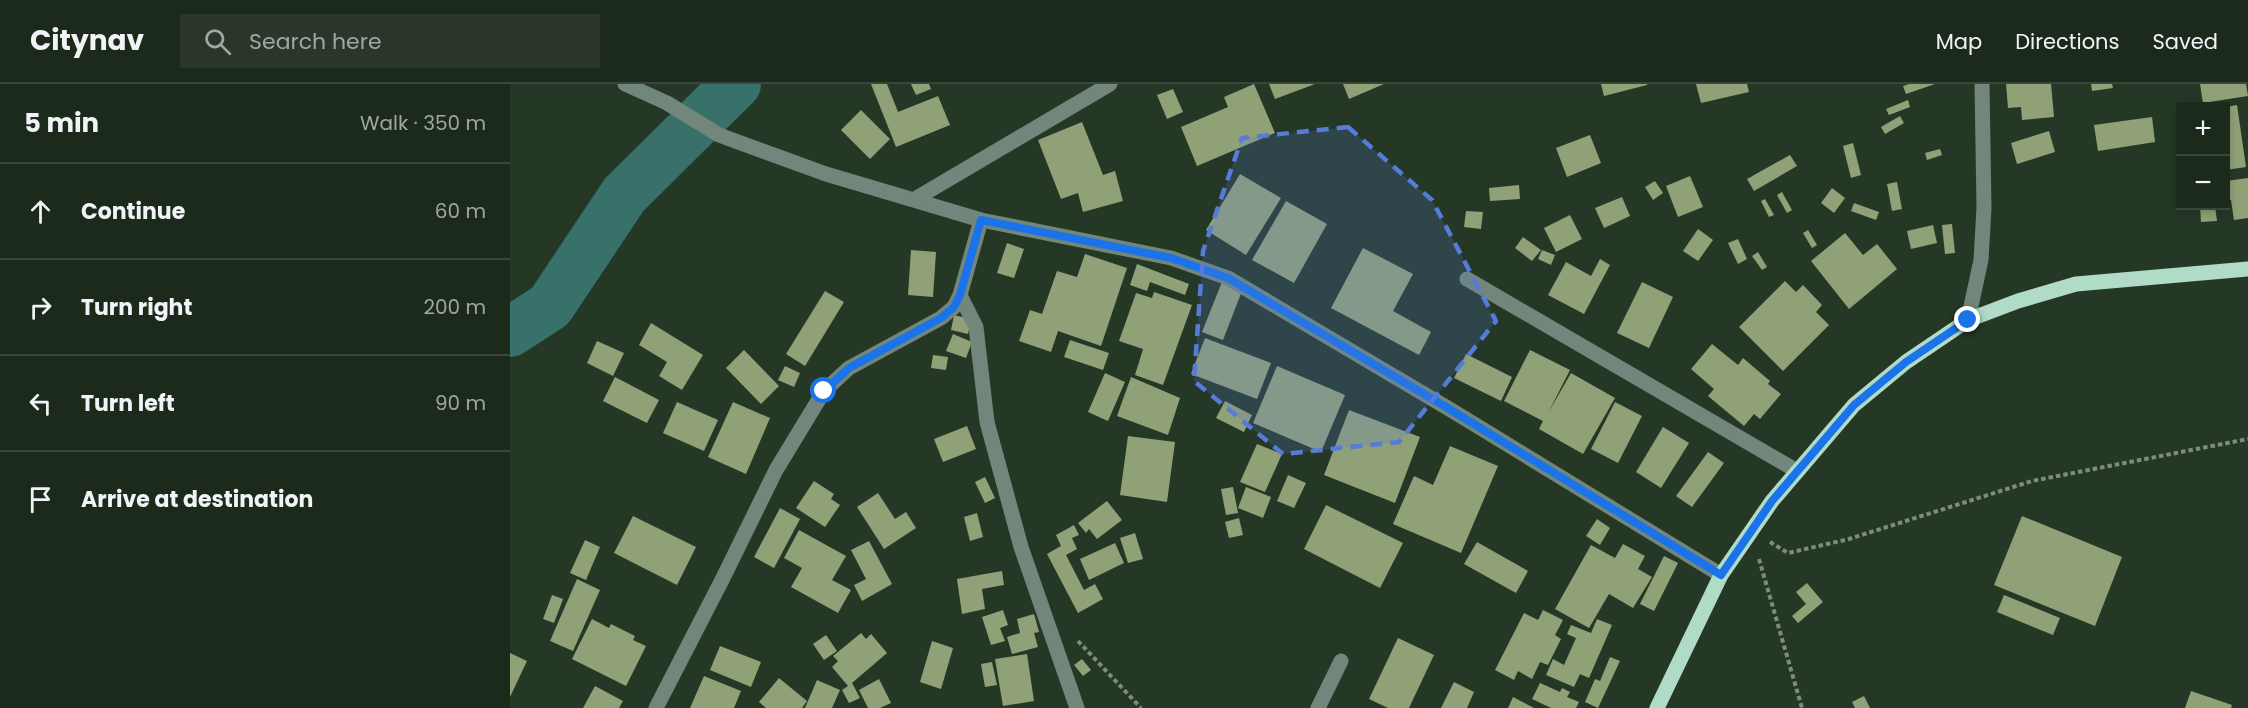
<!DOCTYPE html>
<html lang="en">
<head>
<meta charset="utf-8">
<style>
  body { margin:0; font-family:Poppins,sans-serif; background:#293629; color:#f1f3f6 }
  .controls { position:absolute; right:18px; top:18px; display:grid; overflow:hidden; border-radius:0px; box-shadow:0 3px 9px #0003 }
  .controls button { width:54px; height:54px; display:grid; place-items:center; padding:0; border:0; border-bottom:2px solid #3a463b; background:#1c2a1c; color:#f1f3f6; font:30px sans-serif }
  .stop { position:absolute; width:18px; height:18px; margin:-14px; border:4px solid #1a73e8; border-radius:50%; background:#fff }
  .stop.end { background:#1a73e8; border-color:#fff; box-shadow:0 2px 6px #0008 }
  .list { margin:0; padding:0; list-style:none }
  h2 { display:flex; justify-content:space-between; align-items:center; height:78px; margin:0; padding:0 24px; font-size:26px }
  h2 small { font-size:20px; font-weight:400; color:#a0a7a3 }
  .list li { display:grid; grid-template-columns:39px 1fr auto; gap:18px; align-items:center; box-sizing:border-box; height:96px; padding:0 24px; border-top:2px solid #3a463b }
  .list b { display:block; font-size:22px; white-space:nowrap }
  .list em { font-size:20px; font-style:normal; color:#a0a7a3 }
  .icon { flex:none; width:33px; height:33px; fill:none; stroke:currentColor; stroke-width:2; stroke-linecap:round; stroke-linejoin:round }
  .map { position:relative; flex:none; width:1738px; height:624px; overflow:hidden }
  header { display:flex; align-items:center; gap:36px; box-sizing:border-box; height:84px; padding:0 30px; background:#1c2a1c; border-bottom:2px solid #3a463b }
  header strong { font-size:28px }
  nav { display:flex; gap:33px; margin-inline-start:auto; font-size:21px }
  .search { width:420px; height:54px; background:#293629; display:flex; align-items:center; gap:15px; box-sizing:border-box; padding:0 21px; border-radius:0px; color:#a0a7a3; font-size:22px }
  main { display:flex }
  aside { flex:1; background:#1c2a1c }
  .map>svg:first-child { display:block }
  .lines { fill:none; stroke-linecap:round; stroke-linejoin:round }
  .river { stroke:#377169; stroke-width:50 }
  .building { fill:#91a177 }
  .path { stroke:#7c8c7d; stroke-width:4; stroke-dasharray:4.5 3; stroke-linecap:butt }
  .minor { stroke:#72867c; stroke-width:15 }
  .major { stroke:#b0dbc6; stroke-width:15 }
  .route { stroke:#1a73e8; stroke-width:8 }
  .marked { fill:#567bd9; fill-opacity:0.2; stroke:#567bd9; stroke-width:4.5; stroke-dasharray:12 8; stroke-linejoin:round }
</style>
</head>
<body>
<header>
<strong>Citynav</strong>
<div class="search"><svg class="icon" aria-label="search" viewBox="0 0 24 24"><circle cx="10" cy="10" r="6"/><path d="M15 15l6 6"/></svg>Search here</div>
<nav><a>Map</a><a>Directions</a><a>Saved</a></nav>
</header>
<main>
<aside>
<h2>5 min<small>Walk · 350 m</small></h2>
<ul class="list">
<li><svg class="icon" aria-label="ahead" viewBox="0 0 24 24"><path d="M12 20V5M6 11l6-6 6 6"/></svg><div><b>Continue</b></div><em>60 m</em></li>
<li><svg class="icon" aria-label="right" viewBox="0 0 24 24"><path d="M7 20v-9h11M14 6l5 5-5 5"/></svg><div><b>Turn right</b></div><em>200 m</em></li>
<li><svg class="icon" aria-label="left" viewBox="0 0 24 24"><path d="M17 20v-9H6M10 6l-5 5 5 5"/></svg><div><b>Turn left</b></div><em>90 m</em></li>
<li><svg class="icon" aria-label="arrive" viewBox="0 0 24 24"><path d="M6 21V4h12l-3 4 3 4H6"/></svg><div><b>Arrive at destination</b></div></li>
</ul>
</aside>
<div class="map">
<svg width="1738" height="624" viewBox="0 0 1738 624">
  <rect width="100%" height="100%" fill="#253826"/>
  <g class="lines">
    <polyline class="river" points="0,248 40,222 114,111 226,0"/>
  </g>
  <g class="building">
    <polygon points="361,0 377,0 388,28 428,12 440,41 386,63"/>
    <polygon points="401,0 419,0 421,5 406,11"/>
    <polygon points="744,0 765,49 687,82 671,43 718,23 714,13"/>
    <polygon points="759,0 805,0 765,15"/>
    <polygon points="833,0 874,0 839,15"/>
    <polygon points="1091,0 1137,0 1137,1 1094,12"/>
    <polygon points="1186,0 1237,0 1239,8 1191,19"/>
    <polygon points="1399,0 1425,0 1396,10 1393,2"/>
    <polygon points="1496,0 1541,0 1544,33 1512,36 1511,23 1498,24"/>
    <polygon points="1581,0 1602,0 1603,4 1582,7"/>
    <polygon points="1690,0 1736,0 1738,12 1693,19"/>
    <polygon points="663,5 673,28 657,35 647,11"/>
    <polygon points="1398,16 1400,23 1379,31 1376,25"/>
    <polygon points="1727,21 1736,83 1716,86 1716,23"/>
    <polygon points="351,26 380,55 360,75 331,46"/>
    <polygon points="1390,32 1394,39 1375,50 1371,43"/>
    <polygon points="1642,33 1645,58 1588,67 1584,41"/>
    <polygon points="572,38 593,91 605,87 613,117 573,128 568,109 551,115 528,56"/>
    <polygon points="1539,47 1545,68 1507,80 1501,59"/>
    <polygon points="1080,51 1091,79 1057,93 1046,64"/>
    <polygon points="1343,59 1351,91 1341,94 1333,62"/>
    <polygon points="1430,65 1432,71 1417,76 1415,69"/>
    <polygon points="1280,71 1287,82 1244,107 1237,95"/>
    <polygon points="730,90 771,114 736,171 696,146"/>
    <polygon points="1180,92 1193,123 1168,133 1156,102"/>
    <polygon points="1738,94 1738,134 1724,136 1721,116 1716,117 1716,97"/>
    <polygon points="1145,97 1153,109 1143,116 1135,103"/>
    <polygon points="1387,98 1392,125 1382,127 1377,100"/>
    <polygon points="1009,101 1010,115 980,117 979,104"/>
    <polygon points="1322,104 1335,114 1324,129 1311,119"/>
    <polygon points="1272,108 1282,126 1277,129 1267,111"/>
    <polygon points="1112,113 1120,132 1094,144 1085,124"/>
    <polygon points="1255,115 1264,131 1259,133 1251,117"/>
    <polygon points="776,117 817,140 784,199 742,176"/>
    <polygon points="1344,119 1369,128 1366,136 1341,127"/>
    <polygon points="1690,122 1705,122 1707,137 1691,138"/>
    <polygon points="956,127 973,128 971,145 954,143"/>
    <polygon points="1060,131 1072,155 1046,168 1034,144"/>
    <polygon points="1442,140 1445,169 1435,170 1432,141"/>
    <polygon points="1423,141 1427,159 1401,165 1397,147"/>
    <polygon points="1188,145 1203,156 1188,177 1173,167"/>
    <polygon points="1298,146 1307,161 1302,164 1293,149"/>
    <polygon points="1335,149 1353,171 1367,160 1387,185 1339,225 1301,177"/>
    <polygon points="1013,153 1031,166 1022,177 1005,164"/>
    <polygon points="1228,155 1237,175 1228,180 1218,159"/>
    <polygon points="497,159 514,165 504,194 487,189"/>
    <polygon points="853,164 903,190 883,227 921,248 909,271 821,224"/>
    <polygon points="401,166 426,168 423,213 398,211"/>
    <polygon points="1032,166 1045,171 1041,181 1028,175"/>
    <polygon points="1248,168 1257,183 1252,186 1242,172"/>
    <polygon points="575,170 617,184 591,262 548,247 541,268 509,257 520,226 532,230 547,187 567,193"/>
    <polygon points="1090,175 1100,181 1074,230 1038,211 1056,178 1081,192"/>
    <polygon points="627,180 679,200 675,211 640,198 637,207 620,201"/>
    <polygon points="1275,197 1286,208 1293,201 1312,221 1306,228 1319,241 1273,287 1229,243"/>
    <polygon points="712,198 732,207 713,256 692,248"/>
    <polygon points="1132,198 1163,213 1139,264 1107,249"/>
    <polygon points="315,207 334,218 295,282 276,270"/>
    <polygon points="644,208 682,221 653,301 625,291 633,265 609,257 626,209 642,214"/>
    <polygon points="444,231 461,235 458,250 441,246"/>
    <polygon points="141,239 193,271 172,306 149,292 157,278 129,261"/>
    <polygon points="443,250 462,258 456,274 436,267"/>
    <polygon points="695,254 761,279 747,315 681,290"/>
    <polygon points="560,256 599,269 593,286 554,273"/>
    <polygon points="87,257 114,269 103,292 77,279"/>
    <polygon points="1202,260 1228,281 1233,274 1260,297 1258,300 1271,310 1250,335 1244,330 1234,342 1198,312 1204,305 1181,285"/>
    <polygon points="234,266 269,302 251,320 216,284"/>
    <polygon points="1020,266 1060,286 1038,329 1061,289 1105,314 1073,370 1029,345 1033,337 994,317"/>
    <polygon points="956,270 1002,293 991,317 944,294"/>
    <polygon points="423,271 438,273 436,286 421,284"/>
    <polygon points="275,282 290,289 284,303 268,296"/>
    <polygon points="767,282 835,311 811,368 743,339"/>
    <polygon points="595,289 615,298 598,337 578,328"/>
    <polygon points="105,293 149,316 137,339 93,317"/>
    <polygon points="621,293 670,314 658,351 607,332"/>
    <polygon points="715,317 742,331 734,348 706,334"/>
    <polygon points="167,318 208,336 194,367 153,349"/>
    <polygon points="223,318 260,334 236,390 198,373"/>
    <polygon points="1105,318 1132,332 1108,379 1081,365"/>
    <polygon points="839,326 910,353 885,419 814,391"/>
    <polygon points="457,342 466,365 433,378 424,355"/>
    <polygon points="1153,343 1179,359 1151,404 1126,388"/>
    <polygon points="618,352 665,358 657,418 610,411"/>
    <polygon points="747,360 772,370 755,408 730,398"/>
    <polygon points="940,362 988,382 951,469 883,440 904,392 923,401"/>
    <polygon points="1198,368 1214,379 1182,423 1166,412"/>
    <polygon points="778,391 796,399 784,424 767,417"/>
    <polygon points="475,393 485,414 475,419 465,398"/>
    <polygon points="304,397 324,410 321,415 330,421 315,443 286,424"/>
    <polygon points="723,403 728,429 716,431 711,405"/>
    <polygon points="736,403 761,413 753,434 728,424"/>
    <polygon points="368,409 385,435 396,428 406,444 374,465 347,423"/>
    <polygon points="597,417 612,436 587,455 579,445 576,449 568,439"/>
    <polygon points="816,421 893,459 870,504 794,465"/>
    <polygon points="270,424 290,435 264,484 244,473"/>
    <polygon points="467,429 473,453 460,457 454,433"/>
    <polygon points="123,432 186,463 167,501 104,469"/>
    <polygon points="1512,432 1612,473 1585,542 1484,501"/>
    <polygon points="729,434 733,451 719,454 715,438"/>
    <polygon points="1087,435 1100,444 1090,461 1076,452"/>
    <polygon points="564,441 569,451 562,454 567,465 556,471 574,506 585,500 593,515 568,529 537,470 551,462 546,451"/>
    <polygon points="289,446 336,472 322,496 341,506 328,529 281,503 292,484 274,474"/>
    <polygon points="625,449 633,475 618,479 610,454"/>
    <polygon points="75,456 90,463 76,496 60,489"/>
    <polygon points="359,457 382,500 352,517 344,501 356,495 341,466"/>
    <polygon points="967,458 1018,487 1006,509 954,480"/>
    <polygon points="605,459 614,479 579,496 570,475"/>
    <polygon points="1113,460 1135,472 1128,485 1142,493 1123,524 1099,510 1079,544 1045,525 1081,461 1105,474"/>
    <polygon points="1154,472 1168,479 1144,527 1130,520"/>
    <polygon points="492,487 494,501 472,505 475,525 452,530 447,495"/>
    <polygon points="67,495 90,506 63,567 40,557"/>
    <polygon points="1297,499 1313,518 1288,539 1282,532 1296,520 1286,508"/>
    <polygon points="42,511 53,515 44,539 33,535"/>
    <polygon points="1494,511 1550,534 1543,551 1487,528"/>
    <polygon points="493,526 498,541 490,544 495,557 481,561 472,533"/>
    <polygon points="1033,526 1053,536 1045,551 1051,555 1038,581 1030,578 1022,595 1008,587 1004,596 985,586 1014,529 1028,536"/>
    <polygon points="524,530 529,548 524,549 528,563 502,570 497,553 510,549 507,535"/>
    <polygon points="82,535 99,544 101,540 125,552 123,556 136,562 116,602 62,575"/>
    <polygon points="1087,535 1102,541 1079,594 1070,590 1064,603 1036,591 1043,575 1054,581 1066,554 1057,550 1061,541 1081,549"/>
    <polygon points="351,549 356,555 361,550 377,569 342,599 350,614 339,619 332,606 338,602 322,583 328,577 323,572"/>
    <polygon points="316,551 327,567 314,576 303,560"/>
    <polygon points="888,554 924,571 899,624 878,624 859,615"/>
    <polygon points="422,557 443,564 431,605 410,598"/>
    <polygon points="210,562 251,578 241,603 200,586"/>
    <polygon points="0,569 17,577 0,613"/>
    <polygon points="517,570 524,617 493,622 485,575"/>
    <polygon points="1100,573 1110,577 1088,624 1075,618 1085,595 1090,597"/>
    <polygon points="572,575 581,586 573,592 564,581"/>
    <polygon points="482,578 487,601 475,603 471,580"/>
    <polygon points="194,592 231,607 224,624 180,624"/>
    <polygon points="269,594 297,617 292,624 256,624 249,618"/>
    <polygon points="369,595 381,619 370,624 358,624 349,606"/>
    <polygon points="307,596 330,606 322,624 295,624"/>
    <polygon points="944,598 964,608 957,624 931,624"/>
    <polygon points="1030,599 1050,608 1052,604 1060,608 1057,613 1069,618 1066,624 1041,624 1022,615"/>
    <polygon points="85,602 113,617 109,624 73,624"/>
    <polygon points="1681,607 1722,621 1721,624 1675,624"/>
    <polygon points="1354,612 1360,624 1345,624 1342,618"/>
    <polygon points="1003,613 1024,624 998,624"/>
  </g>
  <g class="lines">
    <g class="path">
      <polyline points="1260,458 1278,469 1339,455 1522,397 1738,355"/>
      <polyline points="1249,475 1292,624"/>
      <polyline points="568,557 631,624"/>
    </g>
    <g class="minor">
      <polyline points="115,0 157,19 209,51 316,90 471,136 661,174 718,194 941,326 1211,491"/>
      <polyline points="405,115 600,0"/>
      <polyline points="957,195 1287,387"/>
      <polyline points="450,211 466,243 477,338 511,463 567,624"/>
      <polyline points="1458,236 1471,176 1474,124 1472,0"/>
      <polyline points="146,624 213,494 266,386 314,307 339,284 431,234 444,223 450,211 471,136"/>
      <polyline points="808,624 831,577"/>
    </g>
    <polyline class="major" points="1147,624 1211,491 1262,417 1344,321 1396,278 1458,236 1508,217 1566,200 1738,185"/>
  </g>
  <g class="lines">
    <polyline class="route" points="314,307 339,284 431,234 444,223 450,211 471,136 661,174 718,194 941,326 1211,491 1262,417 1344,321 1396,278 1458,236"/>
  </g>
  <path class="marked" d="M 838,43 L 922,116 L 986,237 L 889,358 L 773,370 L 684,297 L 693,167 L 732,54 Z"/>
</svg>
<div class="controls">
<button>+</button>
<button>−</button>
</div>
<div class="stop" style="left:314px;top:307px"></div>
<div class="stop end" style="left:1458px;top:236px"></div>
</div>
</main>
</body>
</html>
